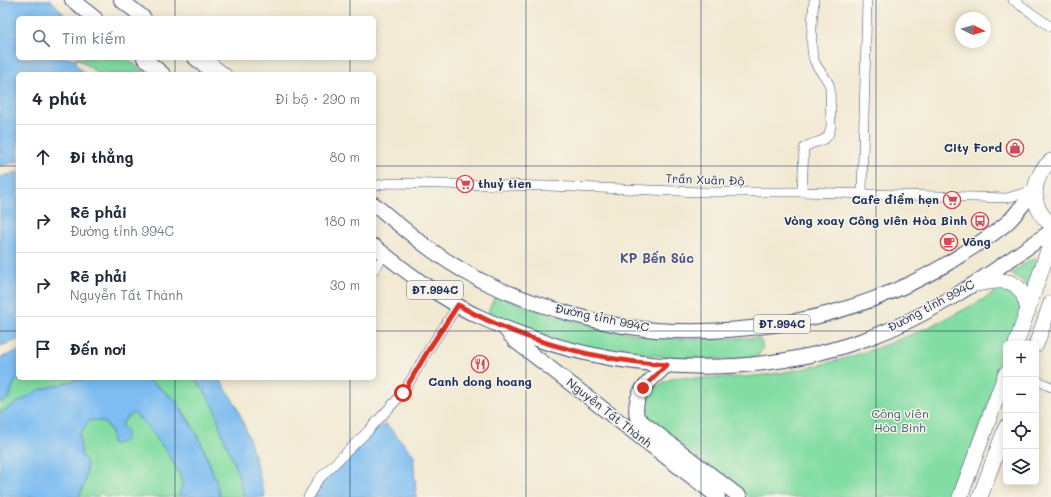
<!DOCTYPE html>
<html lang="vi">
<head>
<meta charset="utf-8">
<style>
  body { margin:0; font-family:Mali,sans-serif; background:#f2f2f3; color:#1f2937 }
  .controls { position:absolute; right:12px; bottom:12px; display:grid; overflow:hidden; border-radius:6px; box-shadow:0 2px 10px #0003 }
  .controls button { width:36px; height:36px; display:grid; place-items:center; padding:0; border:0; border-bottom:1px solid #e0e1e3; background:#fff; color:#1f2937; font:20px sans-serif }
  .compass { position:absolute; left:955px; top:12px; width:36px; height:36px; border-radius:50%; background:#fff; box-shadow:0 2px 10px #0003; rotate:96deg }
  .stop { position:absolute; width:12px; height:12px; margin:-9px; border:3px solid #d93025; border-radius:50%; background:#fff }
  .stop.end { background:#d93025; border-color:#fff; box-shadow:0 1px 4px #0008 }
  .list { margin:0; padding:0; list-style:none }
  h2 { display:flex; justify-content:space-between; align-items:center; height:52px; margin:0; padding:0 16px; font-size:17px }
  h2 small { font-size:13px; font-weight:400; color:#747a83 }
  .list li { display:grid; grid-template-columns:26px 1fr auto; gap:12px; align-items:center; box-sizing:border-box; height:64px; padding:0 16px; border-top:1px solid #e0e1e3 }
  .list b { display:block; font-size:15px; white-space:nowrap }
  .list p { margin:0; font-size:13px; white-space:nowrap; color:#747a83 }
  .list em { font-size:13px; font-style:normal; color:#747a83 }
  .icon { flex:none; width:22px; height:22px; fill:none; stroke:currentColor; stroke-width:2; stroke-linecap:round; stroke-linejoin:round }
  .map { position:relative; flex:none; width:1051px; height:497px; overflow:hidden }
  .search { position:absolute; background:#fff; box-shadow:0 2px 10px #0003; left:16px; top:16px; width:360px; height:44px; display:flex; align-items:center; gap:10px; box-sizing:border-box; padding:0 14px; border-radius:6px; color:#747a83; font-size:15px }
  .panel { position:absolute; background:#fff; box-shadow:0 2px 10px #0003; left:16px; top:72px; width:360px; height:308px; border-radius:6px }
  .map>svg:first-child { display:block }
  .green { fill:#82dda3; stroke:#4e8680 }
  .water { fill:#7dbdf1; stroke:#4c76a8 }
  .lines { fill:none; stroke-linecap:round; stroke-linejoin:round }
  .minor-casing { stroke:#3b4b6f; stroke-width:10 }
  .primary-casing { stroke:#3b4b6f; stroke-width:16 }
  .trunk-casing { stroke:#3b4b6f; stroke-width:16 }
  .minor { stroke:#fff; stroke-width:9 }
  .primary { stroke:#fff; stroke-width:14 }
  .trunk { stroke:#fff; stroke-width:15 }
  .route { stroke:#d93025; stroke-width:5 }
  .grid { fill:none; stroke:#1b2f5e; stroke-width:1; stroke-opacity:0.55 }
  .labels { text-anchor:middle; stroke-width:3; stroke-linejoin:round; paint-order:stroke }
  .shield { fill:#f7f3e8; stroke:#5d6a87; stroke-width:1 }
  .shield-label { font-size:11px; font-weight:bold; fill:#1b2f5e }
  .poi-label { font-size:12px; font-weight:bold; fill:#1b2f5e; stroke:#f7f3e8; text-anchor:end }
  .street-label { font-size:12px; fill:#1b2f5e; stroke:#f7f3e8 }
  .park-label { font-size:12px; fill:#355a6f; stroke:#f7f3e8 }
  .neighbourhood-label { font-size:13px; font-weight:bold; fill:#50568a; stroke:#f7f3e8 }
</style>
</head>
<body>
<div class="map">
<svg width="1051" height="497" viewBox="0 0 1051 497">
  <rect width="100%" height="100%" fill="#f7f3e8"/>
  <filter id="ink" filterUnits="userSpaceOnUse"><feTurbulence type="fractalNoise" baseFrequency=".025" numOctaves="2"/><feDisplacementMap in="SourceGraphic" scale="8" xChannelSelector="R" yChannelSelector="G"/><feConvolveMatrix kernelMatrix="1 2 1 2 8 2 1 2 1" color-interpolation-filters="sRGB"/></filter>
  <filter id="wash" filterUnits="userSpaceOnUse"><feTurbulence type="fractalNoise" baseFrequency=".012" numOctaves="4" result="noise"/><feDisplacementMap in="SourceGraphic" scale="16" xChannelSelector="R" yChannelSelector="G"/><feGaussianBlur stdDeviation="0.9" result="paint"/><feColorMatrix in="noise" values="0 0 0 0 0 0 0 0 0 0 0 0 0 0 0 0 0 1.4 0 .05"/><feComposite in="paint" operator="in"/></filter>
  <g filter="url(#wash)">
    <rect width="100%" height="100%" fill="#f2e9d2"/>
    <g class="green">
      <polygon points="77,58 127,58 146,74 99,74"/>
      <polygon points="1035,259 1039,260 1031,291 1021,280 1011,274 1028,261"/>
      <path d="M 1007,284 L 1025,303 L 1010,344 L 1006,344 L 1006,356 L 953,497 L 749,497 L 646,418 C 635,398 656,384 674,378 C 682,376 695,379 704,378 C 728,378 755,377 779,373 C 856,361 929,331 996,292 L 994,288 Z"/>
      <path d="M 495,296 L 499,296 C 558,319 619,335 683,339 C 706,340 730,337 753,338 L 759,339 L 762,343 L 762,349 L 758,356 C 730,361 700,359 673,357 C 636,354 597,351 561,342 C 537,335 511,323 488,312 Z"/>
      <polygon points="19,378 92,378 76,380 0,413 0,403 9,397 15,381"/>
      <path d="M 139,378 L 193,378 L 204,390 L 215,409 L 223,434 L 237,470 L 244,497 L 220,497 C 210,457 184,388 139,378 Z"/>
      <path d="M 134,413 C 150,429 178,461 182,484 C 182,487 180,492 179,496 L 180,497 L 105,497 L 101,492 L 98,497 L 79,497 L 85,482 L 87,463 L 81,454 L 80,434 L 89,421 C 105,418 113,429 112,444 L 126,418 Z"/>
    </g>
    <g class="water">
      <polygon points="0,0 51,0 67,18 18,18 18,58 77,58 75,64 86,74 18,74 18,161 0,166"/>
      <polygon points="18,172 18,340 0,346 0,177"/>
      <polygon points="18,351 18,378 19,378 15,381 9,398 0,403 0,358"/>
      <path d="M 92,378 L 139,378 L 149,380 L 175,400 L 197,434 L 216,480 L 220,497 L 179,496 C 180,492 182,487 182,484 C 179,463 149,427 134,413 L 126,418 L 121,426 L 127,431 C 126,442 122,443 112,444 C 113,428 106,418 89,421 L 80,434 L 81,454 L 87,463 L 85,482 L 79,497 L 0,497 L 0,413 L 39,390 L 76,380 Z"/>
      <polygon points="193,378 219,378 237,407 250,441 265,497 244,497 237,470 222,434 215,409 204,390"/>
      <path d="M 386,424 L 414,455 C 413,469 416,483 416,497 L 311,497 C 322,479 367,431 386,424 Z"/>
    </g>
  </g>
  <g filter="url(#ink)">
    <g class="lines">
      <defs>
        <g id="minor">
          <polyline points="1013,0 1051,27"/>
          <polyline points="207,58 227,74"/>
          <polyline points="374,186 388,183 547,186 702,192 802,192 1007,198 1034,190"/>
          <path d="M 802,192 L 804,148 C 817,138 827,146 831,127 L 830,87 C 827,76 817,70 814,60 C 809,45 813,16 814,0"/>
          <polyline points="862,193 867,0"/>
          <polyline points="374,270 385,254"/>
          <polyline points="1036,380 1051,387"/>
          <polyline points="308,497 318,480 369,430 403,393 429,349 458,305"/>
        </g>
        <g id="primary">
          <polyline points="72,0 95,18"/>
          <polyline points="121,0 144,18"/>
          <polyline points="144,58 163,74"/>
          <polyline points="195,58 215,74"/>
          <path d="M 374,204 C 412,236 450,268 495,287 C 543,308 603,326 655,330 C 762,337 874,313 964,253 C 979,243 996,233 1009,221 C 1018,212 1026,200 1035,190"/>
          <path d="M 374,246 C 405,271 445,302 482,318 C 601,372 741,384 866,339 C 933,315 993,272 1051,231"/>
          <polyline points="505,329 515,341 718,497"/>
          <path d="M 667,365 C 650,381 632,391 637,418 L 740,497"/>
        </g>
        <g id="trunk">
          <path d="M 1051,161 C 1031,177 1029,208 1051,224"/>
          <path d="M 975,284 C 1004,279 1022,276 1028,311"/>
          <polyline points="1016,344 1051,242"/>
          <polyline points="1036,345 1051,303"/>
          <polyline points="960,497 1006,373"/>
          <polyline points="980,497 1006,427"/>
        </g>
      </defs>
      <use href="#minor" class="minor-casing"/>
      <use href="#primary" class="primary-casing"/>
      <use href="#trunk" class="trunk-casing"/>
      <use href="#minor" class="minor"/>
      <use href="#primary" class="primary"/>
      <use href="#trunk" class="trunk"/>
    </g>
  </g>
  <g class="lines" filter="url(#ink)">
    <path class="route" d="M 403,393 L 429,349 L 458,305 C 521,341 595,360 667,365 L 643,388"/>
  </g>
  <path class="grid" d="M 175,0 L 175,18M 350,0 L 350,18M 526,0 L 526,497M 701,0 L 701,497M 876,0 L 876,497M 175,58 L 175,74M 350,58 L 350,74M 0,166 L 18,166M 374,166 L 1051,166M 0,331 L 18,331M 374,331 L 1051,331M 175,378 L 175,497M 350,378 L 350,497"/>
  <defs>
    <symbol id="shop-ring" viewBox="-11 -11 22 22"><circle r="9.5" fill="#f7f3e8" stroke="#d1495b" stroke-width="1.5"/><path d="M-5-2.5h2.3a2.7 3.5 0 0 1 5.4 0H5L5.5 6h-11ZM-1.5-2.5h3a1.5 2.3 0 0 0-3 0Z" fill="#d1495b"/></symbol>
    <symbol id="supermarket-ring" viewBox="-11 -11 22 22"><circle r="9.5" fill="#f7f3e8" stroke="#d1495b" stroke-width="1.5"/><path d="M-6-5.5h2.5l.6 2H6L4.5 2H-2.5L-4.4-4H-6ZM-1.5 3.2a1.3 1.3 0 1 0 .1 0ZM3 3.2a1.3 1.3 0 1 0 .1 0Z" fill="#d1495b"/></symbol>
    <symbol id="bus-ring" viewBox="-11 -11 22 22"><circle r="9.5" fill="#f7f3e8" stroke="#d1495b" stroke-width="1.5"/><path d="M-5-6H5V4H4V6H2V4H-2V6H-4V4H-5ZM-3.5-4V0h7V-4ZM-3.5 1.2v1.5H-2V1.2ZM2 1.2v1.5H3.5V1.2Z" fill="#d1495b"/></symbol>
    <symbol id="cafe-ring" viewBox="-11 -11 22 22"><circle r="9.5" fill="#f7f3e8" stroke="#d1495b" stroke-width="1.5"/><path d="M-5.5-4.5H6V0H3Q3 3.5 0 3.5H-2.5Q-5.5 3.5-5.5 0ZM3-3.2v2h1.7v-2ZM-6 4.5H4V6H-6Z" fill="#d1495b"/></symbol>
    <symbol id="restaurant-ring" viewBox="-11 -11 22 22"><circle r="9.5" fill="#f7f3e8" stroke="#d1495b" stroke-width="1.5"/><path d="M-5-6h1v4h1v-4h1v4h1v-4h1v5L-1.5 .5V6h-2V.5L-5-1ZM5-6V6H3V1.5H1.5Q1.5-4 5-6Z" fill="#d1495b"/></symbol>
  </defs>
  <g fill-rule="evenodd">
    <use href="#shop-ring" x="1005" y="138" width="20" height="20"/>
    <use href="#supermarket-ring" x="455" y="174" width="20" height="20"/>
    <use href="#supermarket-ring" x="942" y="190" width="20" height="20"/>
    <use href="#bus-ring" x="970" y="211" width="20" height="20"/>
    <use href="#cafe-ring" x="939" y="232" width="20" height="20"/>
    <use href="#restaurant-ring" x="470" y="354" width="20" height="20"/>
  </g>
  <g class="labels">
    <g class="shield">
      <rect x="407" y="281" width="56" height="18" rx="3"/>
      <rect x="754" y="315" width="56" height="18" rx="3"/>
    </g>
    <g class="shield-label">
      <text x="435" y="294">ĐT.994C</text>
      <text x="782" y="328">ĐT.994C</text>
    </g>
    <g class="poi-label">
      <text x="1002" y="152">City Ford</text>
      <text x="478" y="188" text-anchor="start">thuỷ tien</text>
      <text x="939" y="204">Cafe điểm hẹn</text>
      <text x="967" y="225">Vòng xoay Công viên Hòa Bình</text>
      <text x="962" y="246" text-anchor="start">Võng</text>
      <text x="480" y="386" text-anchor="middle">Canh dong hoang</text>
    </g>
    <g class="street-label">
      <text transform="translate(705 180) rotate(2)" y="4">Trần Xuân Độ</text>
      <text transform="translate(931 306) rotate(-28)" y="4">Đường tỉnh 994C</text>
      <text transform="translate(602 318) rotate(12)" y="4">Đường tỉnh 994C</text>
      <text transform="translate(609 413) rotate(38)" y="4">Nguyễn Tất Thành</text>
    </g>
    <g class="park-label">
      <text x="900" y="418">Công viên<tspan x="900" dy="14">Hòa Bình</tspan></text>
    </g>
    <g class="neighbourhood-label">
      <text x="657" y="263">KP Bến Súc</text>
    </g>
  </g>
</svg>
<div class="controls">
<button>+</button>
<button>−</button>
<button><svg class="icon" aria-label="locate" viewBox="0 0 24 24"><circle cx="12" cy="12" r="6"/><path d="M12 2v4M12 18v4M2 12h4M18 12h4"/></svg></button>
<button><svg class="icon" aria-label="layers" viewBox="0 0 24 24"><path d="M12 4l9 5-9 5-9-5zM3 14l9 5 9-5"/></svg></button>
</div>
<svg class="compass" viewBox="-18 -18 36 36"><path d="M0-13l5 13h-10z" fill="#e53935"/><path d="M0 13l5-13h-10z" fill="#747a83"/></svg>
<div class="stop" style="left:403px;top:393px"></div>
<div class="stop end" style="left:643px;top:388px"></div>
<div class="search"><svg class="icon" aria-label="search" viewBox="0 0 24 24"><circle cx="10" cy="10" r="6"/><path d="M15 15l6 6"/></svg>Tìm kiếm</div>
<section class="panel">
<h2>4 phút<small>Đi bộ · 290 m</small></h2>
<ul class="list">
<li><svg class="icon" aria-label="ahead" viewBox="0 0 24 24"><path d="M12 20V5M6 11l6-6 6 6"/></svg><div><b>Đi thẳng</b></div><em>80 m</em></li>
<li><svg class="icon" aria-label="right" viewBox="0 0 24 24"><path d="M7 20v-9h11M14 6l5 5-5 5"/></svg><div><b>Rẽ phải</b><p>Đường tỉnh 994C</p></div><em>180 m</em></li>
<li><svg class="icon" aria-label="right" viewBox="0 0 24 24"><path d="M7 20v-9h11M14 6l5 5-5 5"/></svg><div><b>Rẽ phải</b><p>Nguyễn Tất Thành</p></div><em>30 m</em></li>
<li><svg class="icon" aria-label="arrive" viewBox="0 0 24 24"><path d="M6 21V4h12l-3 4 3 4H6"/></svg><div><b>Đến nơi</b></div></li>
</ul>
</section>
</div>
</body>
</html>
